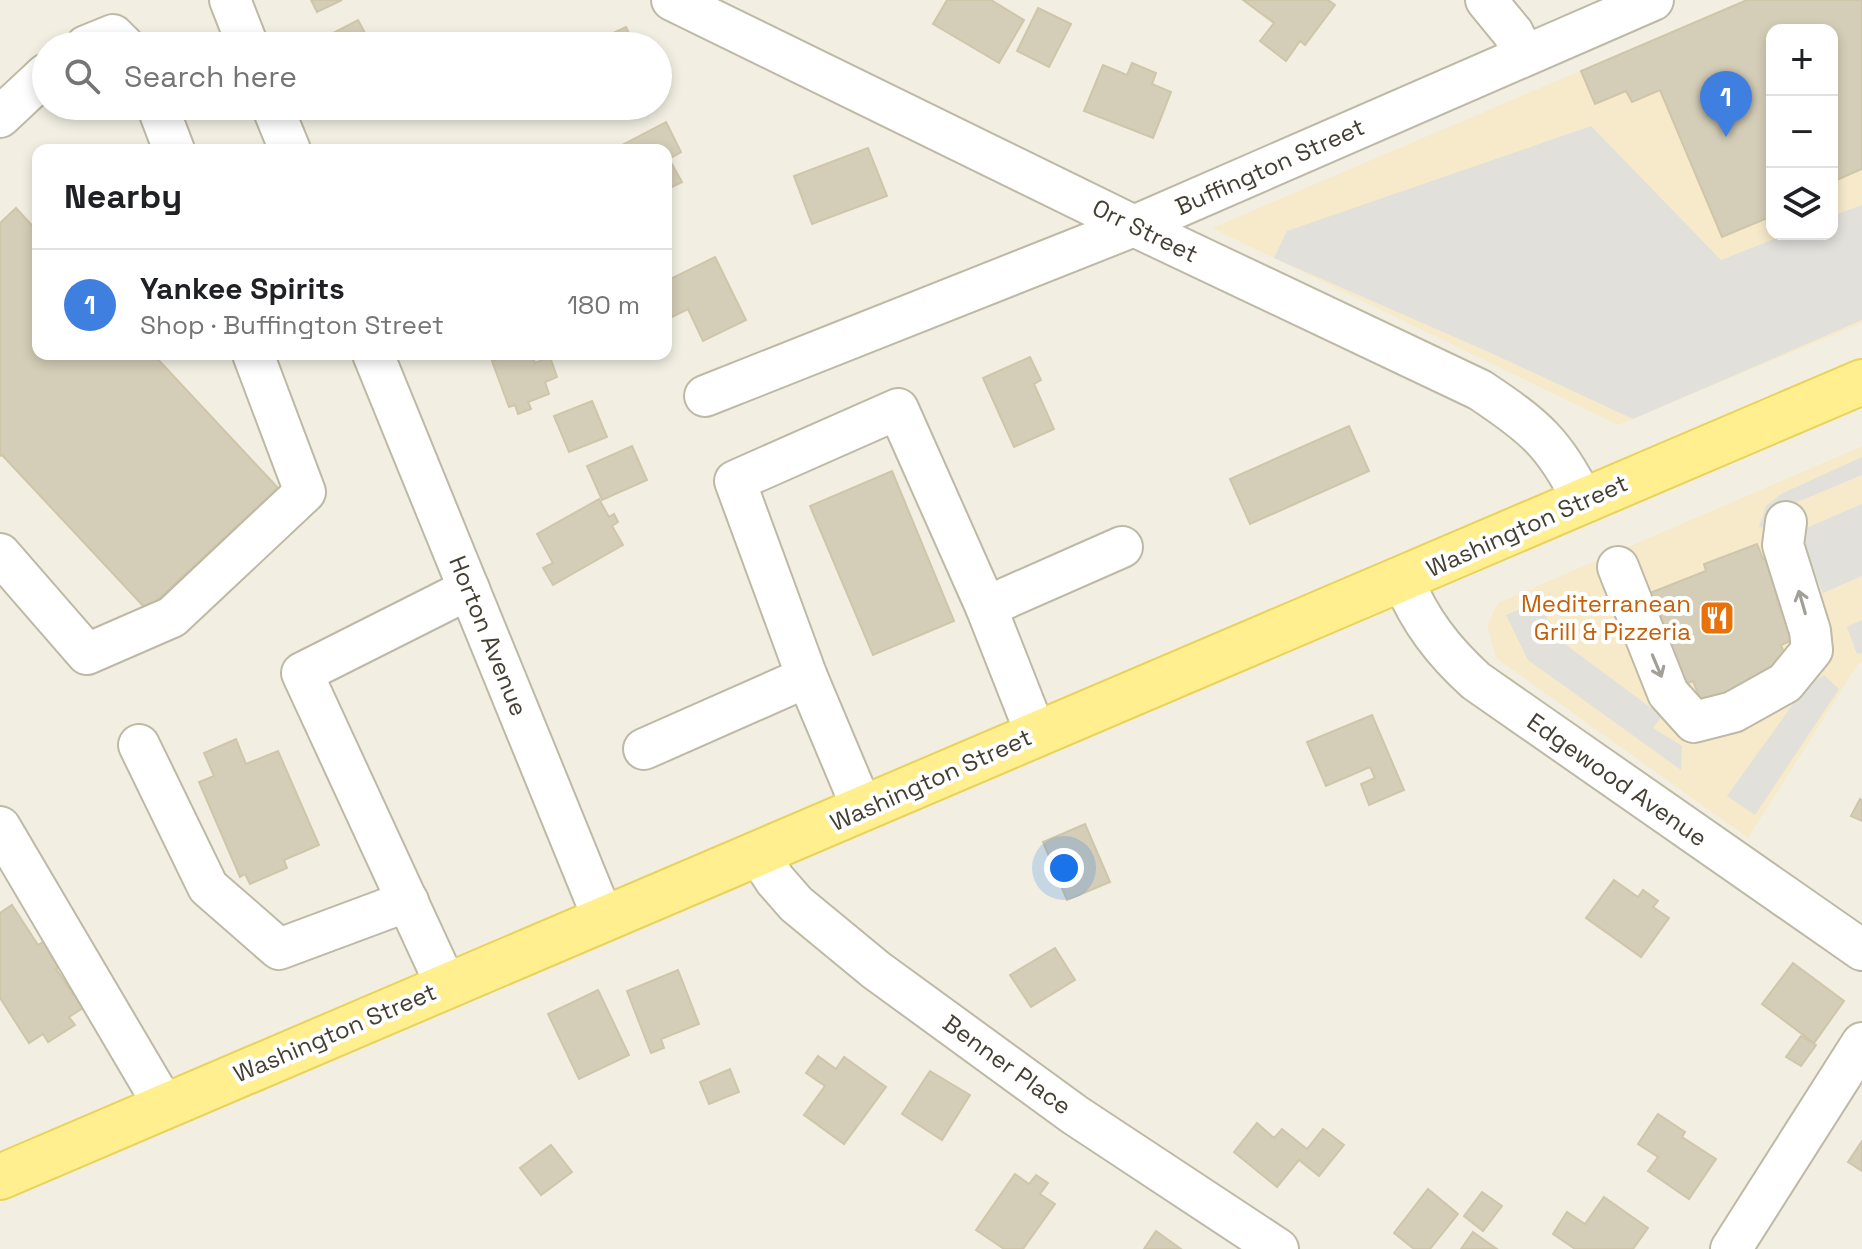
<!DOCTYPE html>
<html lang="en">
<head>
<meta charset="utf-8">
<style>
  body { margin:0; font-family:"Space Grotesk",sans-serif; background:#f6f6f6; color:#202124 }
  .controls { position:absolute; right:24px; top:24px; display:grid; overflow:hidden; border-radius:16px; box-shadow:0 4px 12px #0003 }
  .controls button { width:72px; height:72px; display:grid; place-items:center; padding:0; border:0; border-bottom:2px solid #e0e0e0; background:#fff; color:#202124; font:40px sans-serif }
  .you { position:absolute; left:1064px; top:868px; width:28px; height:28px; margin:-20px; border:6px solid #fff; border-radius:50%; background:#1a73e8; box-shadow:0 0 0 12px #1a73e833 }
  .badge { display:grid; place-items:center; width:52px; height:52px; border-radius:50%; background:#d93025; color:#fff; font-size:26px; font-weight:700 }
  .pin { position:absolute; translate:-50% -66px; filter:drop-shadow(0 2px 4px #0008) }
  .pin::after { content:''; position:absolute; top:42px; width:28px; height:24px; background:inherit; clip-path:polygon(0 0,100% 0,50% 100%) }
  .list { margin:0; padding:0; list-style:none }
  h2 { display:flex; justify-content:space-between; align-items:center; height:104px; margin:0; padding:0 32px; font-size:34px }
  h2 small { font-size:26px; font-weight:400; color:#757577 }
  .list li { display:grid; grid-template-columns:52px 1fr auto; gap:24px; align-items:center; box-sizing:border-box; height:112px; padding:0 32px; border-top:2px solid #e0e0e0 }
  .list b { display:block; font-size:30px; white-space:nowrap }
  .list p { margin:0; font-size:26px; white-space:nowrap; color:#757577 }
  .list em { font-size:26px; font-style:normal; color:#757577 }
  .icon { flex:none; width:44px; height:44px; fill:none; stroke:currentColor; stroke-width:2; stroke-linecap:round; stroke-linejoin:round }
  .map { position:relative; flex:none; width:1862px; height:1249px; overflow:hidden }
  .search { position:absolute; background:#fff; box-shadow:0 4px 12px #0003; left:32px; top:32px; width:640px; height:88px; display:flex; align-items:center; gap:20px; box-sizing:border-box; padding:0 28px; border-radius:44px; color:#757577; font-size:30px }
  .panel { position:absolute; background:#fff; box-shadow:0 4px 12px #0003; left:32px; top:144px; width:640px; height:216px; border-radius:16px }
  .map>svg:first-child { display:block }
  .commercial { fill:#f6eacb; fill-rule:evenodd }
  .parking { fill:#e2e0db }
  .building { fill:#d4cdb7; stroke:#cfc6aa; stroke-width:2 }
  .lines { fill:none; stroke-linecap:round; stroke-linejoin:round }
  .minor-casing { stroke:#beb9a4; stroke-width:44 }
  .major-casing { stroke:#e9d258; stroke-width:48 }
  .minor { stroke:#fff; stroke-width:40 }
  .major { stroke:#ffef8e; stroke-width:44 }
  .oneway { stroke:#a29f98 }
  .labels { text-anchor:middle; stroke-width:8; stroke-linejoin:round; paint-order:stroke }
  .street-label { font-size:24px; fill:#443f32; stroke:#fff }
  .food-label { font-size:24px; fill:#c56008; stroke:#fff; text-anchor:end }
</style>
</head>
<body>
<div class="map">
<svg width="1862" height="1249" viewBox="0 0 1862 1249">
  <rect width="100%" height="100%" fill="#f2efe2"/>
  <g class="commercial">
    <path d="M 1746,0 L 1862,0 L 1862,323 L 1618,425 L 1212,228 ZM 1772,30 L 1832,30 L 1832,234 L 1772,234 Z"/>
    <polygon points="1862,446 1862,662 1858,664 1748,838 1496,658 1487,625 1498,603"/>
  </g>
  <g class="parking">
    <polygon points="1591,126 1721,260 1787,234 1832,234 1832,216 1862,205 1862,320 1633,419 1491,353 1274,258 1287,231"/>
    <polygon points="1862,457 1862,475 1788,506 1778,530 1759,527 1766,506 1781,494"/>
    <polygon points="1862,504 1862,576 1823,593 1797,532"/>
    <polygon points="1543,599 1550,633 1662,716 1653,728 1682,746 1681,770 1528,660 1506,615"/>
    <polygon points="1862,620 1862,653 1857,654 1847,627"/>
    <polygon points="1824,675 1839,689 1755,815 1727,796 1806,686"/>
  </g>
  <g class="building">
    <polygon points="311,0 342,0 317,12"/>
    <polygon points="947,0 991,0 1024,20 999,63 933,24"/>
    <polygon points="1243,0 1328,0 1335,5 1305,45 1300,41 1286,61 1260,41 1274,23"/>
    <polygon points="1747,0 1862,0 1862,169 1832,182 1832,30 1772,30 1772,216 1722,237 1660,90 1632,102 1626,91 1595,104 1581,71"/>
    <polygon points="1038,8 1071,24 1049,67 1017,51"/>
    <polygon points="358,20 372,46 313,46 312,44"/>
    <polygon points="626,27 635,46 585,46"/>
    <polygon points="1132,63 1156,73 1152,84 1171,92 1153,138 1084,111 1103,65 1127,75"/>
    <polygon points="666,122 681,152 669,159 682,182 666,190 666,150 613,150"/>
    <polygon points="868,148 887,196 812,224 794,176"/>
    <polygon points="16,208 38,232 38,354 153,354 278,488 147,610 2,455 0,456 0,223"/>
    <polygon points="715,257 746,320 703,341 688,309 672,317 666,304 666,281"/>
    <polygon points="510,354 532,354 535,363 550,357 557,377 545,382 549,394 528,402 531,409 518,414 515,405 509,407 492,361"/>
    <polygon points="1030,357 1041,380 1034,384 1054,429 1014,447 983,378"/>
    <polygon points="592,401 607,437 569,452 554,416"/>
    <polygon points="1349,426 1369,471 1250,524 1230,479"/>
    <polygon points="632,446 647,480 602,500 587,466"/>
    <polygon points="892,471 954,621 873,655 810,506"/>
    <polygon points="599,499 609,517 614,514 618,522 612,526 623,545 553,585 543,568 553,563 537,534"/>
    <polygon points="1757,544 1763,559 1774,555 1797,638 1781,645 1787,661 1762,671 1765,679 1704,709 1693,681 1672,689 1637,598 1706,571 1704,564"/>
    <polygon points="1372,715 1404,790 1369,805 1361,784 1375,778 1370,767 1326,786 1307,742"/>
    <polygon points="236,739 246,764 278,751 319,845 284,860 287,868 250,884 245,874 240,877 199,782 214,776 204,753"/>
    <polygon points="1860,799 1862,801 1862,821 1851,816"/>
    <polygon points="1085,824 1110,882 1067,900 1043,842"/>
    <polygon points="1614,880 1638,897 1643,890 1658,901 1653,907 1669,918 1641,957 1586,918"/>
    <polygon points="12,905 38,945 54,935 70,960 56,969 83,1008 69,1017 75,1025 48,1042 43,1034 29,1043 0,998 0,913"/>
    <polygon points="1055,948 1075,980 1031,1007 1010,975"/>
    <polygon points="1793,963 1844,1001 1814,1043 1762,1004"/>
    <polygon points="678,970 699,1024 661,1039 664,1048 651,1053 627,991"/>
    <polygon points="598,990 629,1055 579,1079 548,1014"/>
    <polygon points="1801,1036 1816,1045 1801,1066 1786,1057"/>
    <polygon points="818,1056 836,1069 844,1057 886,1087 844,1144 804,1115 825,1086 806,1073"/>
    <polygon points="730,1069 739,1092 709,1104 700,1082"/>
    <polygon points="930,1071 970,1095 942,1140 902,1114"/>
    <polygon points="1658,1114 1685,1132 1682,1137 1716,1159 1689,1199 1648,1171 1658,1157 1638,1144"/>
    <polygon points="1257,1123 1274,1138 1282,1129 1307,1149 1323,1129 1344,1145 1319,1176 1299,1160 1277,1187 1234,1152"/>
    <polygon points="1862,1141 1862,1171 1848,1162"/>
    <polygon points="551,1145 572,1172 541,1195 520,1168"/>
    <polygon points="1015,1174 1029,1184 1036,1175 1048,1183 1040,1194 1055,1204 1023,1249 1004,1249 976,1230"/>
    <polygon points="1428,1189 1458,1214 1430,1249 1414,1249 1394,1233"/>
    <polygon points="1482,1192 1502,1206 1483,1231 1464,1216"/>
    <polygon points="1604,1197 1648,1228 1633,1249 1575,1249 1553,1234 1567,1212 1585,1224"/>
    <polygon points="1156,1231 1181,1249 1144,1249"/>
    <polygon points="1473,1232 1497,1249 1461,1249"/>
  </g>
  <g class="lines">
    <defs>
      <g id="minor">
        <polyline points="230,0 248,46"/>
        <path d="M 672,0 L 1134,226 L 1480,390 C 1534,426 1555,443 1583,501"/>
        <polyline points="1486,0 1513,33 1524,55"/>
        <polyline points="86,46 113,35 124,46"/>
        <polyline points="162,106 158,108 174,150"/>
        <polyline points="272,106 290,150"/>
        <polyline points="0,117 46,74"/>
        <polyline points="373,354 603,918"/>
        <polyline points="705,396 1134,226 1653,0"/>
        <polyline points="0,554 87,654 172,617 305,492 253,354"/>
        <polyline points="1618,567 1668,693 1694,722 1733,712 1785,683 1812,650 1810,631 1783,545 1786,522"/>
        <path d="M 1403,580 C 1420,621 1443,651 1476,681 L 1862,950"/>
        <polyline points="986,607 1122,547"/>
        <polyline points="139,745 208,887 279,949 408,901"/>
        <polyline points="644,749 807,677"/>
        <polyline points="863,810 807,677 735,481 898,409 986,607 1036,734"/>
        <polyline points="0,827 165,1107"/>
        <polyline points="758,854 775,880 796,904 876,970 1075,1115 1278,1249"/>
        <polyline points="446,985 302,673 469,589"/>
        <polyline points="1731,1249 1862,1043"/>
      </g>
      <polyline id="major" points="0,1177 1862,382"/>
    </defs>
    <use href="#minor" class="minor-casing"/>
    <use href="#major" class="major-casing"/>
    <use href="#minor" class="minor"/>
    <use href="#major" class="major"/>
  </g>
  <defs><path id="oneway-shaft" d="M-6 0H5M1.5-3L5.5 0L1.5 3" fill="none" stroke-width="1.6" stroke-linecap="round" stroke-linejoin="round" transform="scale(2)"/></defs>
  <g class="oneway">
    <use href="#oneway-shaft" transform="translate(1802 602) rotate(-106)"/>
    <use href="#oneway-shaft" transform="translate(1657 666) rotate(67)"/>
  </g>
  <defs>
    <symbol id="restaurant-square" viewBox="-11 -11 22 22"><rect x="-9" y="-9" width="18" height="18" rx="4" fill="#e8710a" stroke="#fff"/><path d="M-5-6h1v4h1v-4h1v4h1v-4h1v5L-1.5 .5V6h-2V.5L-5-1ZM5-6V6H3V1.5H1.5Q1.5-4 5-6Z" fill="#fff"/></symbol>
  </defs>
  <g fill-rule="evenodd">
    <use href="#restaurant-square" x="1697" y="598" width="40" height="40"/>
  </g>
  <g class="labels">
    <g class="street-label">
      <text transform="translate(1270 167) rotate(-24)" y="8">Buffington Street</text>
      <text transform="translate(1145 231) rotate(26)" y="8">Orr Street</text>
      <text transform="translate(1527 526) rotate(-24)" y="8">Washington Street</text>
      <text transform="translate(488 636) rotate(68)" y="8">Horton Avenue</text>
      <text transform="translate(931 780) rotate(-24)" y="8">Washington Street</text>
      <text transform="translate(1617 780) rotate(35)" y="8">Edgewood Avenue</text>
      <text transform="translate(335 1033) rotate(-23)" y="8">Washington Street</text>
      <text transform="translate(1007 1065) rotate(36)" y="8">Benner Place</text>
    </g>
    <g class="food-label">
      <text x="1691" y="612">Mediterranean<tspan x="1691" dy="28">Grill &amp; Pizzeria</tspan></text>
    </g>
  </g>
</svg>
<div class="controls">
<button>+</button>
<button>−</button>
<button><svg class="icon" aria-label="layers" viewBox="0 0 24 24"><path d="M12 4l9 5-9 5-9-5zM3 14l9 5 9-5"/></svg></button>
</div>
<div class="you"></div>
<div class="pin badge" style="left:1726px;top:137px;background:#3f7fe0">1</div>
<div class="search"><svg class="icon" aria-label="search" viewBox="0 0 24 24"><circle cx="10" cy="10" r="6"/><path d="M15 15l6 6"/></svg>Search here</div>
<section class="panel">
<h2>Nearby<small></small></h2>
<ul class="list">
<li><span class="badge" style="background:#3f7fe0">1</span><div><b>Yankee Spirits</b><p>Shop · Buffington Street</p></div><em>180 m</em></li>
</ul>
</section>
</div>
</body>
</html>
